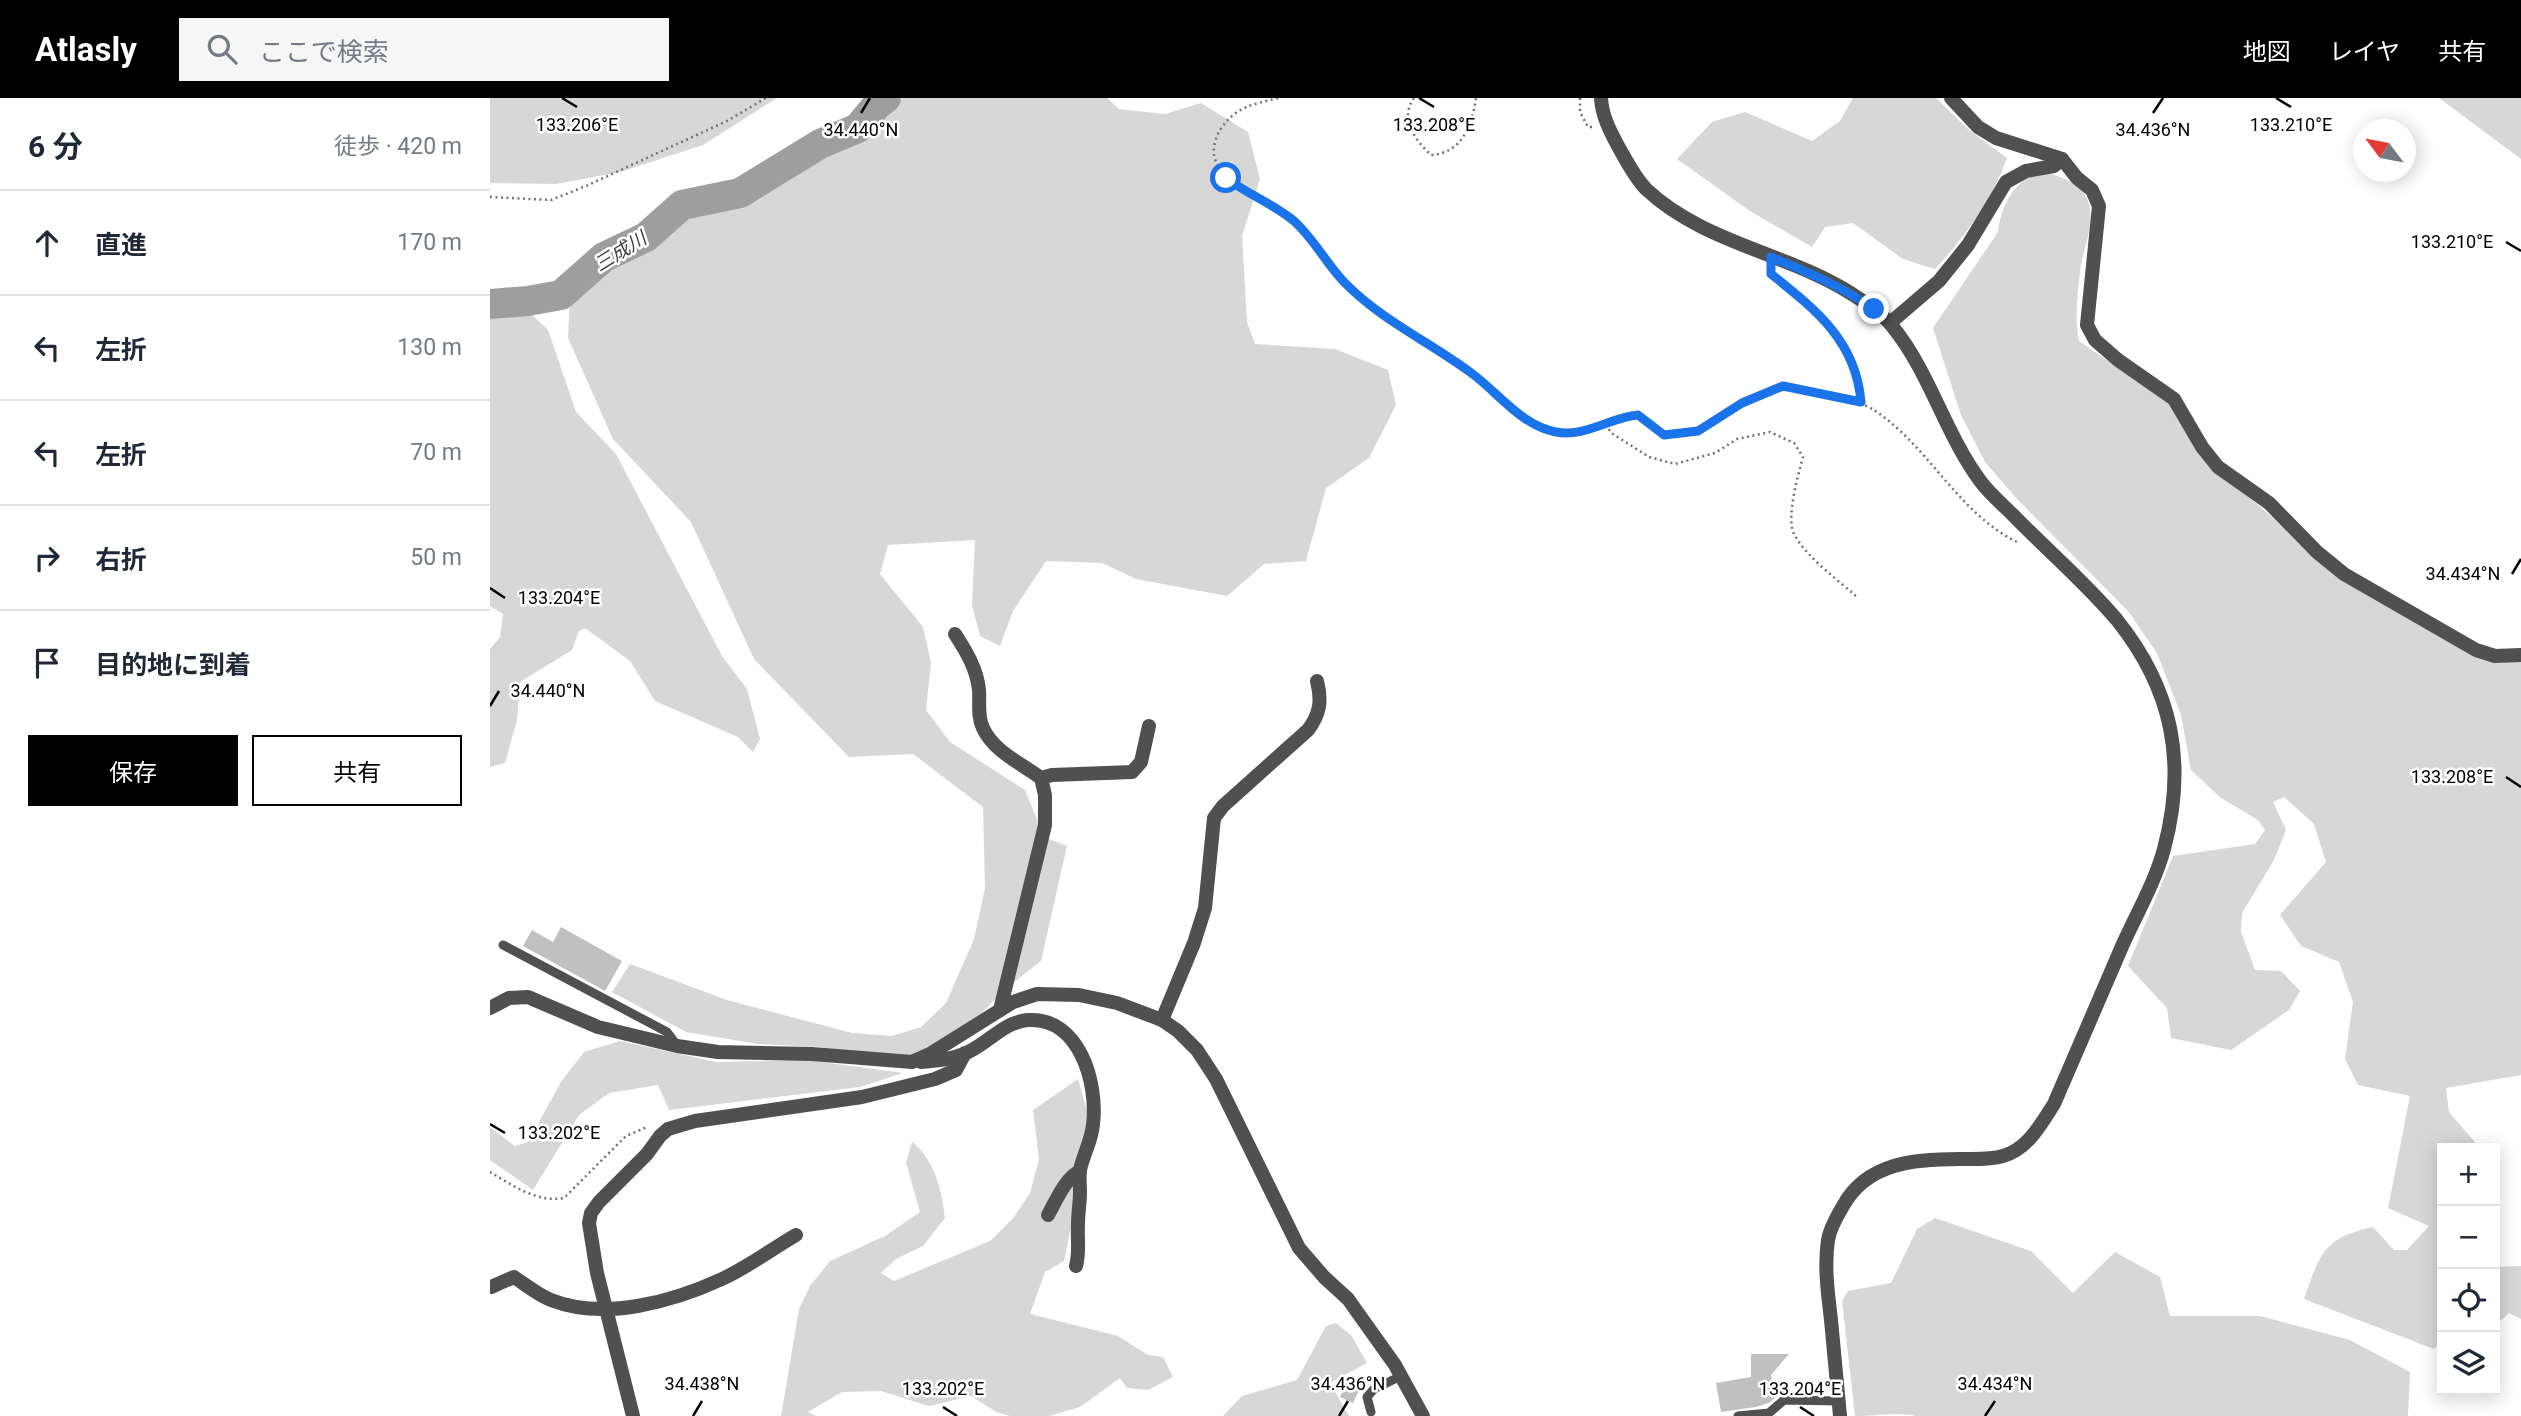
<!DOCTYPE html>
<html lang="ja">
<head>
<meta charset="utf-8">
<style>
  body { margin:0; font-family:Roboto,"Noto Sans JP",sans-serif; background:#f6f6f7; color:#1f2937 }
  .controls { position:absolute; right:21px; bottom:21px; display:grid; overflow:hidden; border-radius:0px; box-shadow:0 4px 18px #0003 }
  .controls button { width:63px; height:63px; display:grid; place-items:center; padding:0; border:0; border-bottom:2px solid #e0e1e3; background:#fff; color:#1f2937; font:35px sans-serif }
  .compass { position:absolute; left:1863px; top:21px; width:63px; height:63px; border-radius:50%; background:#fff; box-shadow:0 4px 18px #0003; rotate:302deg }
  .stop { position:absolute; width:21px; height:21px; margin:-16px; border:5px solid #1a73e8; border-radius:50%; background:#fff }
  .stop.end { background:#1a73e8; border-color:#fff; box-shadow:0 2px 7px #0008 }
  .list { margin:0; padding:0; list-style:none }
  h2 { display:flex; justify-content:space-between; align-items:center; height:91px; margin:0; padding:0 28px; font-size:30px }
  h2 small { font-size:23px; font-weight:400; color:#747a83 }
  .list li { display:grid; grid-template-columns:46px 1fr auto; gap:21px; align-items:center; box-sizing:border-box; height:105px; padding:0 28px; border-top:2px solid #e0e1e3 }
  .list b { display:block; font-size:26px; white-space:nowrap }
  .list em { font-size:23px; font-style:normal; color:#747a83 }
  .actions { display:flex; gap:14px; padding:21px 28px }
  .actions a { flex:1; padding:16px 0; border:2px solid #000; border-radius:0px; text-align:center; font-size:24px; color:#000 }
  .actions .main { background:#000; color:#fff }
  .icon { flex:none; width:38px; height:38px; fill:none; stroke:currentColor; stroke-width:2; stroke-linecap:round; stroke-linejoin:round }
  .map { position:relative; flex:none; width:2031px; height:1318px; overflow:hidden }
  header { display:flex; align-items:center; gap:42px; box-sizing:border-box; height:98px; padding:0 35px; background:#000; color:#fff }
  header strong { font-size:33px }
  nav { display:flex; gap:38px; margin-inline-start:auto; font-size:24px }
  .search { width:490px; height:63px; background:#f6f6f7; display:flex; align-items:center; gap:18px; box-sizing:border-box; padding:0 24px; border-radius:0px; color:#747a83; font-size:26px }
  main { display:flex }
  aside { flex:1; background:#fff }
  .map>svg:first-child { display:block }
  .green { fill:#d7d7d7 }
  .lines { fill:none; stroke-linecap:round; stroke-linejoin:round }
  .river { stroke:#9e9e9e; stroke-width:30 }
  .building { fill:#c0c0c0 }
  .path { stroke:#727272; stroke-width:2.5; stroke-dasharray:2 3.5; stroke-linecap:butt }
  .service { stroke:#505050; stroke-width:9 }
  .minor { stroke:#505050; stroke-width:14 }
  .tertiary { stroke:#505050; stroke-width:14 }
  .route { stroke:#1a73e8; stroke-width:9 }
  .ticks { fill:none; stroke:#000; stroke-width:2.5 }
  .labels { text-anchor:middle; stroke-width:5; stroke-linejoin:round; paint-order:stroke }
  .water-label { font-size:19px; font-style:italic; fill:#3f3f3f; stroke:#fff }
  .ticks-label { font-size:18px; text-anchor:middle; fill:#000; stroke:#fff; stroke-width:5; stroke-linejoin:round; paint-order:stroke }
</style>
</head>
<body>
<header>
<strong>Atlasly</strong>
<div class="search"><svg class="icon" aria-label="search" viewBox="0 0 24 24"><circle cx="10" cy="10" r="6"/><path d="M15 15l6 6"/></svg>ここで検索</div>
<nav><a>地図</a><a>レイヤ</a><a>共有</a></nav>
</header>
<main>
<aside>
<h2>6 分<small>徒歩 · 420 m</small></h2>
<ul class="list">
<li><svg class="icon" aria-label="ahead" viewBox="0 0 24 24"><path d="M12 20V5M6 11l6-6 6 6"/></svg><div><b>直進</b></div><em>170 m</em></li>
<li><svg class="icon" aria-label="left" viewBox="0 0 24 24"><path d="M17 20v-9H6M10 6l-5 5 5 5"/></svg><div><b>左折</b></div><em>130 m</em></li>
<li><svg class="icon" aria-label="left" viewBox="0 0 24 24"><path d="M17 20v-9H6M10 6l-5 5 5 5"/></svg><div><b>左折</b></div><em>70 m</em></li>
<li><svg class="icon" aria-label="right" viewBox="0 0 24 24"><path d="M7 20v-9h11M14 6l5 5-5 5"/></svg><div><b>右折</b></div><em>50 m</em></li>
<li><svg class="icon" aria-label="arrive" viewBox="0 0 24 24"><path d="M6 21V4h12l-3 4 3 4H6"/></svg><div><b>目的地に到着</b></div></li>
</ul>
<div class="actions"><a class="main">保存</a><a>共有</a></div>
</aside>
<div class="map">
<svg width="2031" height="1318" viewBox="0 0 2031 1318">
  <rect width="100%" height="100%" fill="#fff"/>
  <g class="green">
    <polygon points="0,0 287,0 213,47 130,74 66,86 0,85"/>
    <polygon points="413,0 617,0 629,11 675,16 711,5 758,34 770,81 752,138 757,224 765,246 845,251 898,272 906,307 879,360 836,390 816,463 774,466 737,498 646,481 612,465 556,463 523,513 510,548 490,538 482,507 485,442 398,447 390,476 433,529 441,564 436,612 460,644 535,692 554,739 577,748 551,863 512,894 479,928 423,962 329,949 268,946 196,934 122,894 140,866 237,902 362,935 402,938 431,929 456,905 484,841 495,790 493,709 423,656 359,659 264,561 201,424 123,341 78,240 80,198 103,165 199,98 354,52"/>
    <path d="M 1363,0 L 1446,0 L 1479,32 L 1517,60 C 1502,102 1475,139 1445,171 L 1413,161 L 1363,125 L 1335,129 L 1322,149 L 1260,113 L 1187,61 L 1222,24 L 1255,14 L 1322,43 L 1350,23 Z"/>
    <polygon points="1949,0 2031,0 2031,61"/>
    <path d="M 1562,76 C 1575,81 1589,85 1596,99 C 1608,120 1593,150 1590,173 C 1588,195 1584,221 1589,243 L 1681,306 L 1731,377 L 1774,412 L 1823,457 L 1976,550 L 2031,562 L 2031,977 L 1956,990 L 1959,1014 L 1990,1050 L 1952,1050 L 1952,1243 L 1944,1251 L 1814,1201 C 1830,1157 1832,1140 1883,1129 L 1904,1152 L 1917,1152 L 1939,1128 L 1898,1110 L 1920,998 L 1868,987 L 1855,961 L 1863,904 L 1849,864 L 1811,848 L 1790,817 L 1836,764 L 1824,726 L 1794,699 L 1783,704 L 1796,732 L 1784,762 L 1752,815 L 1751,834 L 1765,872 L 1791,873 L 1810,893 L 1799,912 L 1741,952 L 1681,940 L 1677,910 L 1638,868 L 1683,758 L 1765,746 L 1775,732 L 1768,722 L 1731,700 L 1701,672 L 1691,617 L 1667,555 L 1638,513 L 1527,401 L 1495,364 L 1471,317 L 1443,230 L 1508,134 C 1510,113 1521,85 1544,78 C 1549,76 1556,76 1562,76 Z"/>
    <polygon points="31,206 58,232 86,314 126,356 232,558 257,591 270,641 263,654 248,639 165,603 140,563 95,530 89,533 82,552 30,584 27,622 15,665 0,669 0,551 10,539 13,516 0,508 0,207"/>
    <polygon points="130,943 226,964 317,962 413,975 370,989 179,1012 168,987 119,995 89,1017 43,1092 0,1062 0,1029 25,1048 38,1044 71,984 94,954"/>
    <path d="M 588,981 L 597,1013 L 591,1079 L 574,1163 L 555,1174 L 540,1216 L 628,1238 L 658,1257 L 673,1259 L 683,1279 L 658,1292 L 637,1290 L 630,1280 L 590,1309 L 559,1318 L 520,1318 L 506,1314 L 481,1298 L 439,1308 L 391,1293 L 352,1294 L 318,1314 L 326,1318 L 291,1318 L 309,1211 L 320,1188 L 340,1163 L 395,1138 L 430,1114 L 416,1065 L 422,1044 C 445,1062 452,1093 455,1120 L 433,1148 L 406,1161 L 391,1175 L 404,1183 L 500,1143 L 524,1119 L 540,1095 L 549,1062 L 543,1012 Z"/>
    <polygon points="2005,1086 2005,1169 2031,1168 2031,1221 2019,1215 2005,1228"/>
    <path d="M 1445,1120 L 1541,1153 L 1583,1195 L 1625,1154 L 1670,1179 L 1680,1218 L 1770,1218 L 1860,1242 L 1920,1274 L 1918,1318 L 1425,1318 C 1415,1314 1379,1318 1365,1318 L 1352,1203 L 1358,1193 L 1401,1185 L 1427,1131 Z"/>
    <polygon points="846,1225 861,1237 877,1265 840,1285 859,1318 733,1318 752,1298 807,1282 836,1228"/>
  </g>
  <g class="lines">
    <polyline class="river" points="0,206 38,203 71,197 114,159 156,139 192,107 250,95 330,46 368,30 387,7 396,0"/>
  </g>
  <g class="building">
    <polygon points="71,829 132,863 115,893 33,848 42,832 63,844"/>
    <polygon points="1261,1256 1299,1256 1281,1277 1285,1300 1279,1305 1266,1309 1231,1314 1226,1285 1261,1279"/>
    <polygon points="857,1284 870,1290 863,1305 850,1299"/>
  </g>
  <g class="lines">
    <g class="path">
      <path d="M 788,0 C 762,7 746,8 730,32 C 726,39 723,48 724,57 C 730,91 776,102 800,120 C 824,137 835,164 855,184 C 892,221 938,243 980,274 C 1009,295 1024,320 1061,333 C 1088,343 1121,319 1148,317 L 1174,337 C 1186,337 1200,337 1211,331 C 1230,321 1275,286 1296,288 C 1317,290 1367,301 1384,312 C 1439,348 1468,416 1529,445"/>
      <path d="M 924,0 C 909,21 925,42 941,57 C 972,55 982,28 986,0"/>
      <polyline points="1090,0 1090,14 1098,29 1102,29"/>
      <polyline points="0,99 61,102 96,88 237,23 276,0"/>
      <polyline points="1281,174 1323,210 1353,247 1369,281 1371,305"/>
      <path d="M 1115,327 L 1123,336 L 1159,359 L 1185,366 L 1225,355 L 1247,341 L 1280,334 L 1304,345 L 1313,359 C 1308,377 1296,420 1304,436 C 1317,460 1347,481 1367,499"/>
      <path d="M 0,1074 C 22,1087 47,1105 74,1100 L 136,1038 L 157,1029"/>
    </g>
    <g class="service">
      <polyline points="13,847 177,934 186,946"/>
      <polyline points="881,1314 877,1299 884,1291 911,1278"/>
      <polyline points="1248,1318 1279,1315 1294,1302 1349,1303"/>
    </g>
    <g class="minor">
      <polyline points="1461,0 1488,29 1506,40 1572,61 1587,80 1602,92 1609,108 1597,227 1605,242 1628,262 1684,301 1712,349 1728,369 1779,405 1827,454 1854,476 1986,552 2005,558 2031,557"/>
      <polyline points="1400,225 1449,183 1478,147 1516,84 1536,73 1564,68 1572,61"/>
      <path d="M 465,536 C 476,553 487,571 489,592 C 490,604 487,618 493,630 C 503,653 532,666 551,680 L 555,697 L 555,727 L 510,912"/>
      <polyline points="551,680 562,677 642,674 651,664 659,628"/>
      <polyline points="0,910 19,900 38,899 108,929 187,948 228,954 322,956 422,964 440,956 523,904 547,896 589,897 627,905 672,922 688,933 707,952 726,981 809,1150 834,1179 858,1201 905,1267 933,1318"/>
      <path d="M 672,922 L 704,845 L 715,810 L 724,720 L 733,708 L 818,632 C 830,616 832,603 827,583"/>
      <path d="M 431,964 C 448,963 467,961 482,952 C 501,942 515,924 538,922 C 590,919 608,986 603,1026 C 602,1042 593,1057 590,1072 C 589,1079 590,1087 590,1094 C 590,1105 588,1115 588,1126 C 587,1141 590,1153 586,1168"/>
      <path d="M 558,1117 C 566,1103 575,1080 590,1073"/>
      <path d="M 1,1189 L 24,1179 C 36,1187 48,1197 61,1202 C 114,1223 182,1204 232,1181 C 258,1169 282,1151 306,1137"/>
      <polyline points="143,1318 107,1175 99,1125 101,1115 109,1104 157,1056 170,1038 178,1031 205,1023 372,999 445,981 466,972 475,955"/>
    </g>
    <path class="tertiary" d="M 1111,0 C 1112,18 1120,33 1128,48 C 1136,62 1145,80 1156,91 C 1213,145 1298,155 1362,196 C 1376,205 1392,215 1402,228 C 1440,274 1455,336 1491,384 C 1500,396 1512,406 1523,417 C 1557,452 1595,484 1627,522 C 1683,592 1697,665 1674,751 C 1665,784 1647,815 1633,846 C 1610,899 1587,952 1564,1006 C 1551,1026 1538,1051 1513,1058 C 1500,1062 1484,1061 1470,1061 C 1426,1061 1377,1064 1353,1108 C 1347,1118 1340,1130 1338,1142 C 1334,1169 1338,1196 1341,1222 C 1344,1254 1347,1286 1350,1318"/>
  </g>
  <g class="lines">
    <path class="route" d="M 736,80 C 757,96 784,106 804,123 C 824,141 836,165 854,184 C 891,222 938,243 980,274 C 1008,294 1030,327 1066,334 C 1094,340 1121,319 1148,317 L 1174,337 L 1208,333 L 1252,305 L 1293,288 L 1371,304 C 1366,243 1326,212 1281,176 L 1281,159 C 1317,174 1351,188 1384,211"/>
  </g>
  <path class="ticks" d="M 72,0 L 87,9M 929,0 L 944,9M 1786,0 L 1801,9M 371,15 L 380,0M 1663,15 L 1673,0M 2016,144 L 2031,153M 2022,476 L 2031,461M 0,490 L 15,500M 0,608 L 9,593M 2016,679 L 2031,689M 0,1026 L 15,1035M 453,1309 L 467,1318M 1310,1309 L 1324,1318M 203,1318 L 212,1303M 849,1318 L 858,1303M 1495,1318 L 1505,1303"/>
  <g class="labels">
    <g class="water-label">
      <text transform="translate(130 153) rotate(-32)" y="7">三成川</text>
    </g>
  </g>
  <g class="ticks-label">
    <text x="1801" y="33">133.210°E</text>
    <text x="87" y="33">133.206°E</text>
    <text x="944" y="33">133.208°E</text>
    <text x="371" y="38">34.440°N</text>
    <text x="1663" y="38">34.436°N</text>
    <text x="1962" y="150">133.210°E</text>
    <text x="1973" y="482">34.434°N</text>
    <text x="69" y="506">133.204°E</text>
    <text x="58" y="599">34.440°N</text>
    <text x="1962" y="685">133.208°E</text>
    <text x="69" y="1041">133.202°E</text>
    <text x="212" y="1292">34.438°N</text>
    <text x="858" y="1292">34.436°N</text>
    <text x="1505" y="1292">34.434°N</text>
    <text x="453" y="1297">133.202°E</text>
    <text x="1310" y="1297">133.204°E</text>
  </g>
</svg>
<div class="controls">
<button>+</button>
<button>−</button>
<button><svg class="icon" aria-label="locate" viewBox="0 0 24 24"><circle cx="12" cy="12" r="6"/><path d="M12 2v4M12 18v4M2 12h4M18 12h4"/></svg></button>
<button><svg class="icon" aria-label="layers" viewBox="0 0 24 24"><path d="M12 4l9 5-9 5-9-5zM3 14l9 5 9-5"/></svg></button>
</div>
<svg class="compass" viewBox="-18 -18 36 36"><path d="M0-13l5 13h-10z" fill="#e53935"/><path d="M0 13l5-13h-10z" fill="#747a83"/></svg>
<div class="stop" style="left:736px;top:80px"></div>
<div class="stop end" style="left:1384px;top:211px"></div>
</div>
</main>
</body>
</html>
